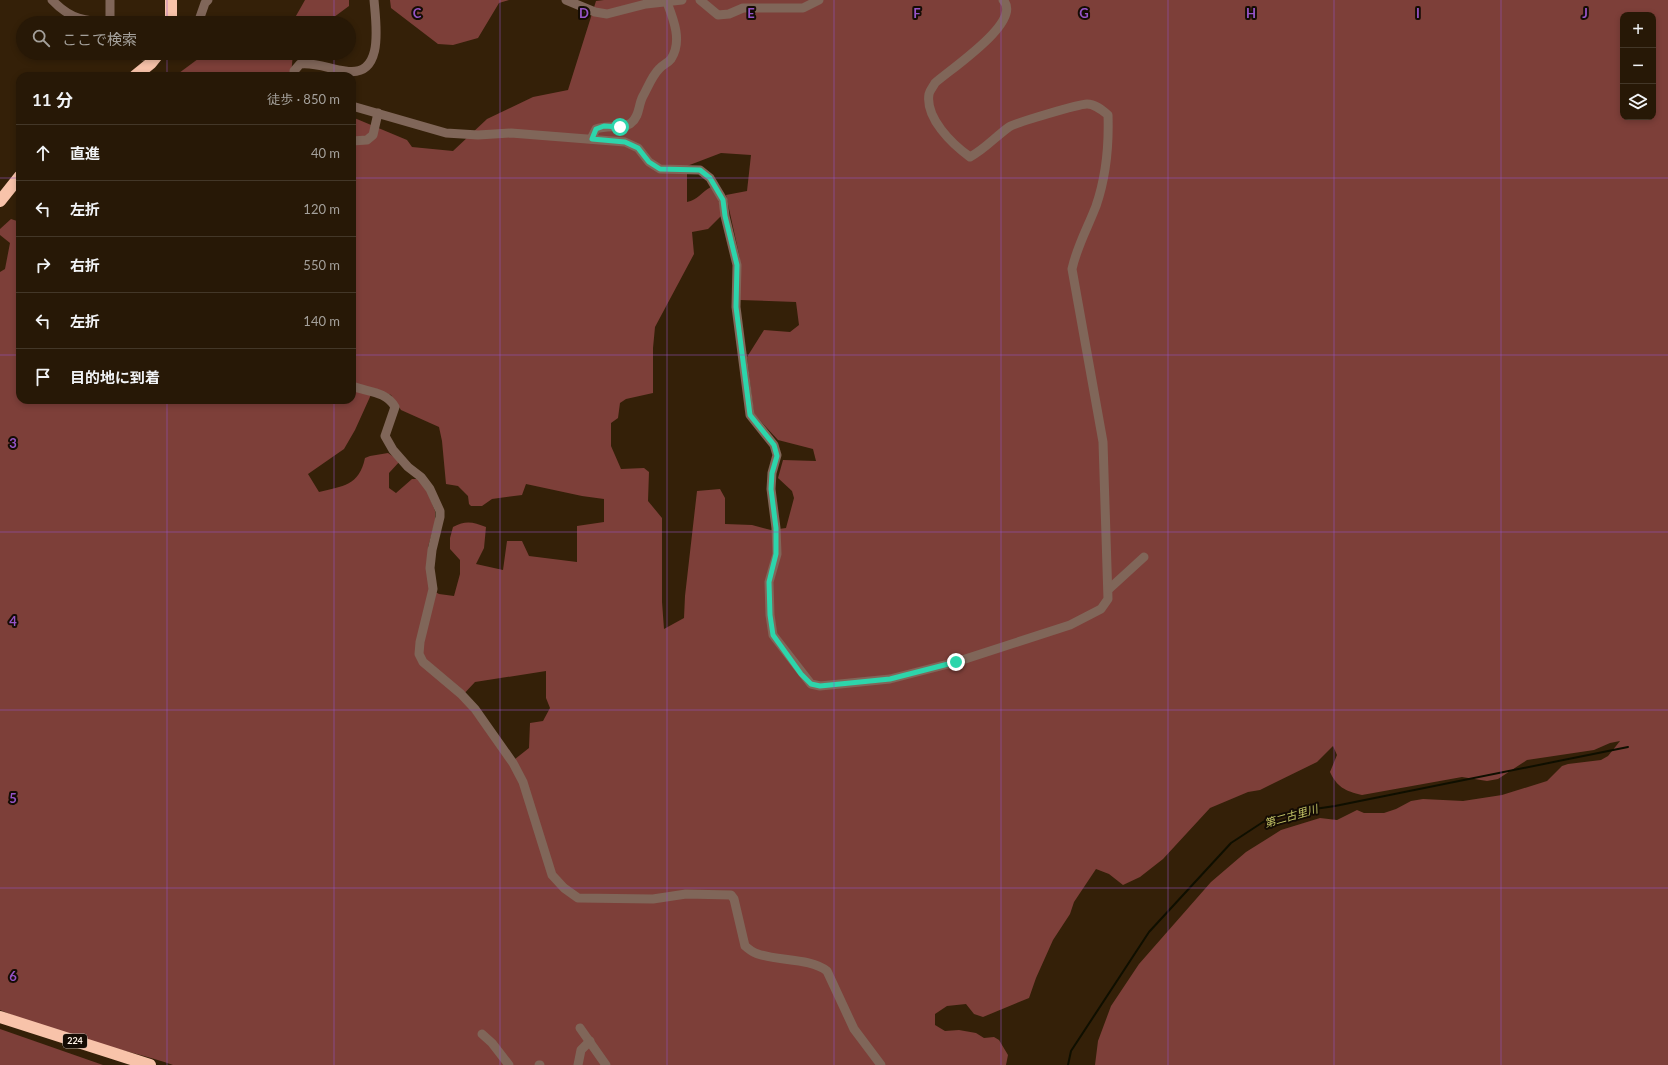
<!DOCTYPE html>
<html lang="ja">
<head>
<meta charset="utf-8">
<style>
  body { margin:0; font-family:Lato,"Noto Sans JP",sans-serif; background:#332514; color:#f1f3f6 }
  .controls { position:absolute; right:12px; top:12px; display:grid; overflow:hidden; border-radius:8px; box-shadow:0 2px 6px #0003 }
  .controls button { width:36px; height:36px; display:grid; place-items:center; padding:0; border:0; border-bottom:1px solid #433728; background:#271806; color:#f1f3f6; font:20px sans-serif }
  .stop { position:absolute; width:12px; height:12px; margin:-9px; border:3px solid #2dd5ab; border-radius:50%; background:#fff }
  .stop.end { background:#2dd5ab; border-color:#fff; box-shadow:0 1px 4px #0008 }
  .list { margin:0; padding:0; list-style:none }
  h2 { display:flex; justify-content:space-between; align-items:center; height:52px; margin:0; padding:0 16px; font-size:17px }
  h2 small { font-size:13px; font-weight:400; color:#a4a09b }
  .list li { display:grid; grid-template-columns:26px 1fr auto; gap:12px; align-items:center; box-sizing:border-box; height:56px; padding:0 16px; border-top:1px solid #433728 }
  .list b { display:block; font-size:15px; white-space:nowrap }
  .list em { font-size:13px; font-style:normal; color:#a4a09b }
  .icon { flex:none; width:22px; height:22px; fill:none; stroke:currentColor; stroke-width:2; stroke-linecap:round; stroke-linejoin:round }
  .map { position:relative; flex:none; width:1668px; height:1065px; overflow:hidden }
  .search { position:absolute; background:#271806; box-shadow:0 2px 6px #0003; left:16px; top:16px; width:340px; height:44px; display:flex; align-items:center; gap:10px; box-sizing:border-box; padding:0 14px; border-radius:22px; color:#a4a09b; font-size:15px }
  .panel { position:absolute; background:#271806; box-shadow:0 2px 6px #0003; left:16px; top:72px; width:340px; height:332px; border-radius:12px }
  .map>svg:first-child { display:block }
  .forest { fill:#7d3f39; fill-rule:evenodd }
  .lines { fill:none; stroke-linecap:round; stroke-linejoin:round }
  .stream { stroke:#0f0f00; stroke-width:2 }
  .minor { stroke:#806659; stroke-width:9 }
  .highway { stroke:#f8c3aa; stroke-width:12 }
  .route { stroke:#2dd5ab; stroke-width:5 }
  .grid { fill:none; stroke:#9554c7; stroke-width:1; stroke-opacity:0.55 }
  .labels { text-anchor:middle; stroke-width:4; stroke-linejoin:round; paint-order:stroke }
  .shield { fill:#150c04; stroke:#b8aea4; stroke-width:1 }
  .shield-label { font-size:9px; font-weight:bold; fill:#fef3e8 }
  .water-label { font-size:11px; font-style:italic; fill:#c5c667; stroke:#150c04 }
  .grid-label { font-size:13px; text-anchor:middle; font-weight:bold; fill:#9554c7; stroke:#150c04; stroke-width:4; stroke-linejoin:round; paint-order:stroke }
</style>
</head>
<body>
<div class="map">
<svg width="1668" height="1065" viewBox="0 0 1668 1065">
  <rect width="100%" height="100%" fill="#342008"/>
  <g class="forest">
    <polygon points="305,0 349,0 349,6 326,23 292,23"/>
    <polygon points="390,0 509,0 499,3 478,38 453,45 438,44 391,8"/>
    <path d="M 604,0 L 1668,0 L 1668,1065 L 1095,1065 L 1098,1041 L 1111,1006 L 1139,964 L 1211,882 L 1246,852 L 1281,830 L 1320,818 L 1337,820 L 1357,810 L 1364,813 L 1384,813 L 1396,809 L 1411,801 L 1423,799 L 1463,801 L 1502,795 L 1547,781 L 1562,766 L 1568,764 L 1601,760 L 1608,756 L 1620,741 L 1610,743 L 1594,750 L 1527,760 L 1498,779 L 1487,781 L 1462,777 L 1362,795 C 1345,791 1337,787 1330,772 L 1337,755 L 1333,746 L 1317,762 L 1260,790 L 1248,792 L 1210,808 L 1163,859 L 1140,877 L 1123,885 L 1109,874 L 1096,869 L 1074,902 L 1070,914 L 1053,940 L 1036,978 L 1029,998 L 983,1017 L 974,1014 L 966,1004 L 947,1006 L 935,1014 L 935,1025 L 945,1031 L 959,1030 L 976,1033 L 984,1038 L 994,1037 L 999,1040 L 1008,1055 L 1006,1065 L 173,1065 C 148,1056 123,1051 99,1044 C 65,1034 32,1024 0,1010 L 0,272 L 5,269 L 10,243 L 0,235 L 0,229 L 11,219 L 20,222 L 20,400 L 352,400 L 352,117 L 407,140 L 412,147 L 453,151 L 487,119 L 533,97 L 568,90 L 596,1 ZM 1623,15 L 1653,15 L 1653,117 L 1623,117 ZM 721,153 L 751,155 L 747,191 L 726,195 L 740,259 L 740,300 L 796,302 L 799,325 L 790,332 L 764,330 L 747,357 L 754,414 L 778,440 L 813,449 L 816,461 L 783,460 L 778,478 L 792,491 L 794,498 L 786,528 L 771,530 L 752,525 L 725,524 L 725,498 L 720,489 L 697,491 L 685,596 L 684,618 L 664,629 L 662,602 L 662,518 L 648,501 L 649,472 L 644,468 L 621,469 L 611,446 L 611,423 L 618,418 L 620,403 L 626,399 L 653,393 L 653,348 L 655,327 L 694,254 L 692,232 L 708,229 L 722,215 L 718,198 L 711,187 C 701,192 698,200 687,202 L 687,166 ZM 374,388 L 391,395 L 401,410 L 439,427 L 442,441 L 446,484 L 458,486 L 468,496 L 469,504 L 471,506 L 482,506 L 492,499 L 522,495 L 526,484 L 582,496 L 604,499 L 604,522 L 577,526 L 577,562 L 529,556 L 522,541 L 507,541 L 503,570 L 476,564 L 484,548 L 486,527 C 473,522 466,520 453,527 L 450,538 L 450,549 L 460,560 L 460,574 L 454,596 L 439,594 L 430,589 L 428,547 L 435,522 L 435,511 L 427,491 L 418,479 L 412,479 L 396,493 L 389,488 L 389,473 L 400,461 L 388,453 L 370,456 L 365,458 C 359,486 343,486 319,492 L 308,474 L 344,449 L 355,430 ZM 546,671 L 546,698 L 550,708 L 543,721 L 530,723 L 529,748 L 510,763 L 461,697 L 475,682 Z"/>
    <polygon points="206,53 293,53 291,76 175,76"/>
    <polygon points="0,1029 103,1065 0,1065"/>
  </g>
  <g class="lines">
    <polyline class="stream" points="1068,1065 1071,1051 1149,932 1231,843 1263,822 1294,812 1335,806 1628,747"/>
    <g class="minor">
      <path d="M 52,0 C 70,19 85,22 110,22 L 110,0"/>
      <polyline points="566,0 595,12 607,14 646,4 682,0"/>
      <polyline points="700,0 718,15 729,14 743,8 803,8 819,0"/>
      <polyline points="198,23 205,3 208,0"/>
      <polyline points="143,56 149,54"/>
      <path d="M 295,76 L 294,71 L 300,64 C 315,62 330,69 345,71 C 385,78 376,24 374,0"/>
      <path d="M 352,106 L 446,133 L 478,135 L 511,133 L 625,142 L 638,148 L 649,162 L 660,169 L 700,170 L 710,178 L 723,200 L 725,216 L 737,265 L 736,307 L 750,415 L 774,445 L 777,455 L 772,473 L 771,489 L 776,528 L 777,554 L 769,582 L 770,615 L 773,635 L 811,684 L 820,686 L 890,679 L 956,662 L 1070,625 L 1101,609 L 1108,599 L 1103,442 L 1072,269 C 1077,246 1088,227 1096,206 C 1106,177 1109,145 1108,115 C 1102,110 1095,104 1087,104 C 1079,104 1015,123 1009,127 C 995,137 985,149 970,157 C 952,144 925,118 929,94 C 930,90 933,87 935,83 C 949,70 1024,21 1003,0"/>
      <path d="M 591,139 L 596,129 C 607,125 624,129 631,123 C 640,116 638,105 643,96 C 648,87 652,76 659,69 C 662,65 668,63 671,59 C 683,41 673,18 666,0"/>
      <polyline points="352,141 367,140 373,135 378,113"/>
      <path d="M 352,386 C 367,392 386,391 395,407 L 385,436 L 393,450 L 408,467 L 421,477 L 430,489 L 440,511 L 440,517 L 432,550 L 430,568 L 433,589 L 420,642 L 419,654 L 423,662 L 461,694 L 475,709 L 513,763 L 523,782 L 552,875 L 564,888 L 578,898 L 653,899 L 686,894 L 731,895 L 734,899 L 745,946 C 749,949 753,953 758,954 C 778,961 811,958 827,971 L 854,1029 L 881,1065"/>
      <polyline points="1109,589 1144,557"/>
      <polyline points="580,1028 606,1065"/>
      <polyline points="482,1034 492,1043 509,1065"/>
      <polyline points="539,1065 540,1065"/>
      <polyline points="578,1065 581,1050 590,1041"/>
    </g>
    <g class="highway">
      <polyline points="171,23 171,0"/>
      <polyline points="135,76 151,63 159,53"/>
      <polyline points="0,201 20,176"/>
      <polyline points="0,1017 150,1065"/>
    </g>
  </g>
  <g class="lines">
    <polyline class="route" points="620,127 604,126 596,129 592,139 625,142 638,148 649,162 660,169 700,170 710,178 723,200 725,216 737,265 736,307 750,415 774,445 777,456 772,473 771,489 776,528 776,554 769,582 770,615 773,635 801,674 811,684 820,686 890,679 956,662"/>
  </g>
  <path class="grid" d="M 167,0 L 167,23M 334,0 L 334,23M 500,0 L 500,1065M 667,0 L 667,1065M 834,0 L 834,1065M 1001,0 L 1001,1065M 1168,0 L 1168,1065M 1334,0 L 1334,1065M 1501,0 L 1501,1065M 167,53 L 167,76M 334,53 L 334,76M 0,178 L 20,178M 352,178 L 1668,178M 0,355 L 20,355M 352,355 L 1668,355M 167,400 L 167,1065M 334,400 L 334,1065M 0,532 L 1668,532M 0,710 L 1668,710M 0,888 L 1668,888"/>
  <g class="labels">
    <rect class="shield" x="63" y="1034" width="24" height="14" rx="3"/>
    <g class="shield-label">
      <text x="75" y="1044">224</text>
    </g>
    <g class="water-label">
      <text transform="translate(1291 816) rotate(-16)" y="4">第二古里川</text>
    </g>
  </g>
  <g class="grid-label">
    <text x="417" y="18">C</text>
    <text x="584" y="18">D</text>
    <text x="751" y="18">E</text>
    <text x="917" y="18">F</text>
    <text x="1084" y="18">G</text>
    <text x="1251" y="18">H</text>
    <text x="1418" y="18">I</text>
    <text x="1585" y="18">J</text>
    <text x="13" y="448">3</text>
    <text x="13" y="626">4</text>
    <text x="13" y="803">5</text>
    <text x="13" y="981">6</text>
  </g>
</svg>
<div class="controls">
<button>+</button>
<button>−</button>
<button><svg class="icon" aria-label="layers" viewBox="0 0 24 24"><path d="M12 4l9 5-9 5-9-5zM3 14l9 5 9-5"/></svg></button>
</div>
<div class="stop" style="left:620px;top:127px"></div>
<div class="stop end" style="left:956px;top:662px"></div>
<div class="search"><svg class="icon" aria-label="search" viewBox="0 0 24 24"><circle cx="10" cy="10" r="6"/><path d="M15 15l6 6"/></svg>ここで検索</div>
<section class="panel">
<h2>11 分<small>徒歩 · 850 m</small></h2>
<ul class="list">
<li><svg class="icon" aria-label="ahead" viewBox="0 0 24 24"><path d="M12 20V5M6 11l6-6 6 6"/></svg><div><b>直進</b></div><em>40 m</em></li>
<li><svg class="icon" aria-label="left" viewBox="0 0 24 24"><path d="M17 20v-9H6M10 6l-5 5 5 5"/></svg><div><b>左折</b></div><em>120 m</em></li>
<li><svg class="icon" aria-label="right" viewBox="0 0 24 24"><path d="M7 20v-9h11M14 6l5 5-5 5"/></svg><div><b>右折</b></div><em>550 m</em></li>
<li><svg class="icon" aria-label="left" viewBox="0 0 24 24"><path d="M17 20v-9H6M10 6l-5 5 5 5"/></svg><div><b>左折</b></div><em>140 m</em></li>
<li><svg class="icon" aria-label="arrive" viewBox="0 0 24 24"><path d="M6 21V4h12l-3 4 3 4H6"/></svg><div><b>目的地に到着</b></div></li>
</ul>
</section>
</div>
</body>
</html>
